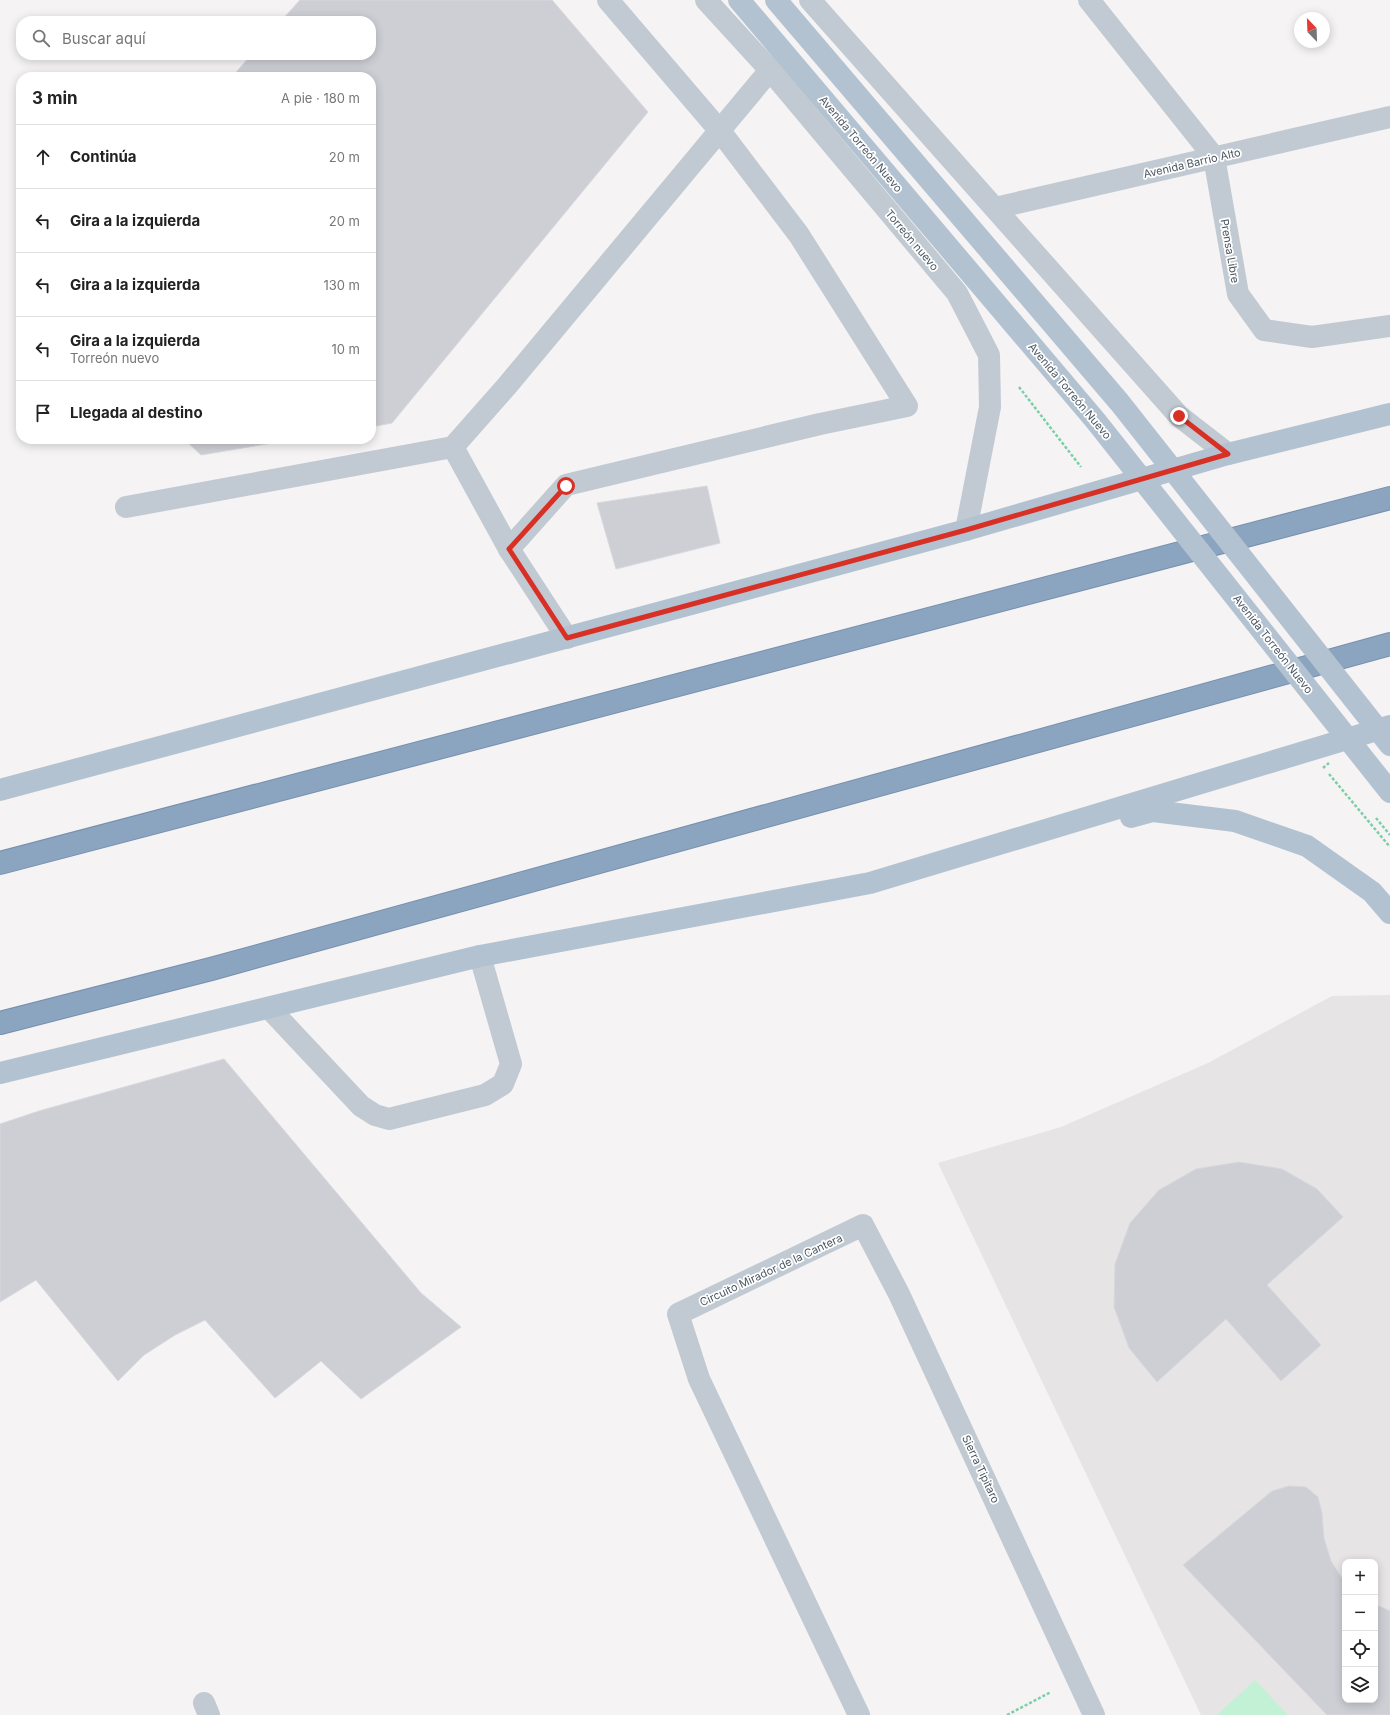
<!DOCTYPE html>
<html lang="es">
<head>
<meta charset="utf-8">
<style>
  body { margin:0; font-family:Inter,sans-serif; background:#f6f6f6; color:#222 }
  .controls { position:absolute; right:12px; bottom:12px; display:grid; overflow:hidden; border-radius:8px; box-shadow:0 2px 10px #0003 }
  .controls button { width:36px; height:36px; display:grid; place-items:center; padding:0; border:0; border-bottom:1px solid #e0e0e0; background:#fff; color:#222; font:20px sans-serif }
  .compass { position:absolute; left:1294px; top:12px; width:36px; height:36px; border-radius:50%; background:#fff; box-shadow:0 2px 10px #0003; rotate:337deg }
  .stop { position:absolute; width:12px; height:12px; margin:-9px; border:3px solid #d93025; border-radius:50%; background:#fff }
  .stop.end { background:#d93025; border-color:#fff; box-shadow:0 1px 4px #0008 }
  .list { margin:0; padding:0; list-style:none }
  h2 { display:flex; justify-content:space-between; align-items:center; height:52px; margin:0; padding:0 16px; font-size:17px }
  h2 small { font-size:13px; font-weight:400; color:#767676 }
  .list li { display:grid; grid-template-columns:26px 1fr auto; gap:12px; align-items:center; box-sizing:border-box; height:64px; padding:0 16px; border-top:1px solid #e0e0e0 }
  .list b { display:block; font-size:15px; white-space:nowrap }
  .list p { margin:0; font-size:13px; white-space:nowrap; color:#767676 }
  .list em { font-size:13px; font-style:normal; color:#767676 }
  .icon { flex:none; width:22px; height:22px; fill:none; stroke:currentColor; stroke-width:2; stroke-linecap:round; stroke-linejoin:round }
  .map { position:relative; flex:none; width:1390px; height:1715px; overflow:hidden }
  .search { position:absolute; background:#fff; box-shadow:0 2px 10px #0003; left:16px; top:16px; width:360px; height:44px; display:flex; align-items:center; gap:10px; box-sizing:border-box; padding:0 14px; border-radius:16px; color:#767676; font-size:15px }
  .panel { position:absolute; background:#fff; box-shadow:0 2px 10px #0003; left:16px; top:72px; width:360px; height:372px; border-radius:16px }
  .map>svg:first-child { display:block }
  .education { fill:#e6e4e5; fill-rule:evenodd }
  .green { fill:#c3f1d5 }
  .building { fill:#cdcfd5; stroke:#d7d9de }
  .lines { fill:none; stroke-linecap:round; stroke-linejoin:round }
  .highway-casing { stroke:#7690ad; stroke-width:24 }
  .path { stroke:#7ad0a6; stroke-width:2.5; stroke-dasharray:3 2; stroke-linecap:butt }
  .minor { stroke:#c1cad2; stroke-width:22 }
  .major { stroke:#b3c2d1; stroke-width:22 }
  .highway { stroke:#8ba5c1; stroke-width:22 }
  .path-bridge { stroke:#7ad0a6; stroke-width:2.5; stroke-dasharray:3 2; stroke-linecap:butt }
  .major-bridge { stroke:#b3c2d1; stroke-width:22 }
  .route { stroke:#d93025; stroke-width:5 }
  .labels { text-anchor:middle; stroke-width:3.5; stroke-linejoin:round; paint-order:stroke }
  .street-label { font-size:11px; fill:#4a5661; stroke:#fff }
</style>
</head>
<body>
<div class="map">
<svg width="1390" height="1715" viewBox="0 0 1390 1715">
  <rect width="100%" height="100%" fill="#f5f3f3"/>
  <path class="education" d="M 1390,995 L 1390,1715 L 1201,1715 L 938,1163 L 1061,1127 L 1208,1063 L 1332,996 ZM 1345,1562 L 1375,1562 L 1375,1700 L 1345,1700 Z"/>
  <polygon class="green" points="1255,1680 1288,1715 1217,1715"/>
  <g class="building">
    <polygon points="300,0 552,0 648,112 392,423 371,427 371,77 232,77 251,55 371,55 371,21 281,21"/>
    <polygon points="184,439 296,439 201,455"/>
    <polygon points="707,486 720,543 616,569 597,503"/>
    <polygon points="224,1059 421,1293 461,1327 361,1399 321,1361 275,1398 205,1320 175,1335 144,1355 118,1381 36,1280 0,1302 0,1124 39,1111"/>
    <polygon points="1239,1162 1282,1169 1317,1189 1343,1217 1267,1285 1321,1345 1281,1381 1226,1319 1157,1382 1129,1348 1114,1307 1115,1264 1130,1223 1159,1190 1196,1169"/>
    <polygon points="1289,1486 1306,1487 1318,1497 1322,1513 1324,1538 1331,1561 1345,1583 1345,1700 1375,1700 1375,1604 1390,1611 1390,1715 1327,1715 1183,1565 1272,1491"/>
  </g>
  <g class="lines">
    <defs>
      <g id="highway">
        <polyline points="0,863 1390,498"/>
        <polyline points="0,1023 211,969 1390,644"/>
      </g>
    </defs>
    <use href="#highway" class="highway-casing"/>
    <g class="path">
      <polyline points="1019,387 1081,467"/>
      <polyline points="1329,774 1390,847"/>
      <polyline points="1376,818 1390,835"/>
      <polyline points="1007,1715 1051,1692"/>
    </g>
    <g class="minor">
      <polyline points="706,0 770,70 957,293 989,355 990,407 966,530"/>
      <polyline points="810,0 1179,416 1228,454"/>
      <polyline points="1089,0 1214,157 1238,294 1264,330 1312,337 1390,326"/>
      <polyline points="995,208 1390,117"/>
      <polyline points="453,447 509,549 567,638"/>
      <polyline points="126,507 453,447 506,387 770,70"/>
      <polyline points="509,549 566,485 820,424 907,406 799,235 720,131 608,0"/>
      <polyline points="269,1008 361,1106 375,1115 389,1119 485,1095 503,1084 511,1064 480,956"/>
      <polyline points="204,1703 209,1715"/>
      <polyline points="859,1715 699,1379 678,1314 863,1225 899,1294 1094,1715"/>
    </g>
    <g class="major">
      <polyline points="0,790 966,530 1228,454 1390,414"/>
      <polyline points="1131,817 1153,811 1235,821 1307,846 1372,892 1390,913"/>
      <polyline points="0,1073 480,956 870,883 1390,726"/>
    </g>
    <use href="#highway" class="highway"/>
    <polyline class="path-bridge" points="1323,768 1329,763"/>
    <g class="major-bridge">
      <polyline points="739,0 1095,420 1390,792"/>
      <polyline points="776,0 1120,403 1390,745"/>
    </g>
  </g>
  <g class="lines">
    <polyline class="route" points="566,486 509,549 567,638 966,530 1228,454 1179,416"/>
  </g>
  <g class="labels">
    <g class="street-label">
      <text transform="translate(861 144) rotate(50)" y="4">Avenida Torreón Nuevo</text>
      <text transform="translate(1192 163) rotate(-13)" y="4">Avenida Barrio Alto</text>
      <text transform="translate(912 240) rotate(50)" y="4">Torreón nuevo</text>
      <text transform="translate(1230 251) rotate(80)" y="4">Prensa Libre</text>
      <text transform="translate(1070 391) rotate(50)" y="4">Avenida Torreón Nuevo</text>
      <text transform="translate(1273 644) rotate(52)" y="4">Avenida Torreón Nuevo</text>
      <text transform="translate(771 1270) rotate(-25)" y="4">Circuito Mirador de la Cantera</text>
      <text transform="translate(981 1469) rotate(65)" y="4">Sierra Tipitaro</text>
    </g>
  </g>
</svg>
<div class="controls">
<button>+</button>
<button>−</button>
<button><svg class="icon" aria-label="locate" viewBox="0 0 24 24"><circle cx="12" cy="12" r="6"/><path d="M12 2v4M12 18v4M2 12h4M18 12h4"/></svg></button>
<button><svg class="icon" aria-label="layers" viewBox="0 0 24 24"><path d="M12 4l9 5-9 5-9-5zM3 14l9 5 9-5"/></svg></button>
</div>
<svg class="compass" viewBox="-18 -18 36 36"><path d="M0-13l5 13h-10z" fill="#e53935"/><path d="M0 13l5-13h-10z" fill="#767676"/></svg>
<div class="stop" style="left:566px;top:486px"></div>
<div class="stop end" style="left:1179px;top:416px"></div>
<div class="search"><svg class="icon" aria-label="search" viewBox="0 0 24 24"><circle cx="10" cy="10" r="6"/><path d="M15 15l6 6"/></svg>Buscar aquí</div>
<section class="panel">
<h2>3 min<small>A pie · 180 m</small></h2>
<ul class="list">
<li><svg class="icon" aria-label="ahead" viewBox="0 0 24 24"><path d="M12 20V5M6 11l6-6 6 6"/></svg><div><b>Continúa</b></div><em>20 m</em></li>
<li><svg class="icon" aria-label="left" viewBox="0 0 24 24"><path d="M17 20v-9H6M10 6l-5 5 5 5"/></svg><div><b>Gira a la izquierda</b></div><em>20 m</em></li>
<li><svg class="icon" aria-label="left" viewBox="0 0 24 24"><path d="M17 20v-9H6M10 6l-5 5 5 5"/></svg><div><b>Gira a la izquierda</b></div><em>130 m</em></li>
<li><svg class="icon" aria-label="left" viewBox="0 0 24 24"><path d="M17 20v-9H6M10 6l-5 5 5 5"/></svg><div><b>Gira a la izquierda</b><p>Torreón nuevo</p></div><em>10 m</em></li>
<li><svg class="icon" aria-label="arrive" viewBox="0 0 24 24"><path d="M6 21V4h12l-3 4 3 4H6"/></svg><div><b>Llegada al destino</b></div></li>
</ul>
</section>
</div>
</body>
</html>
